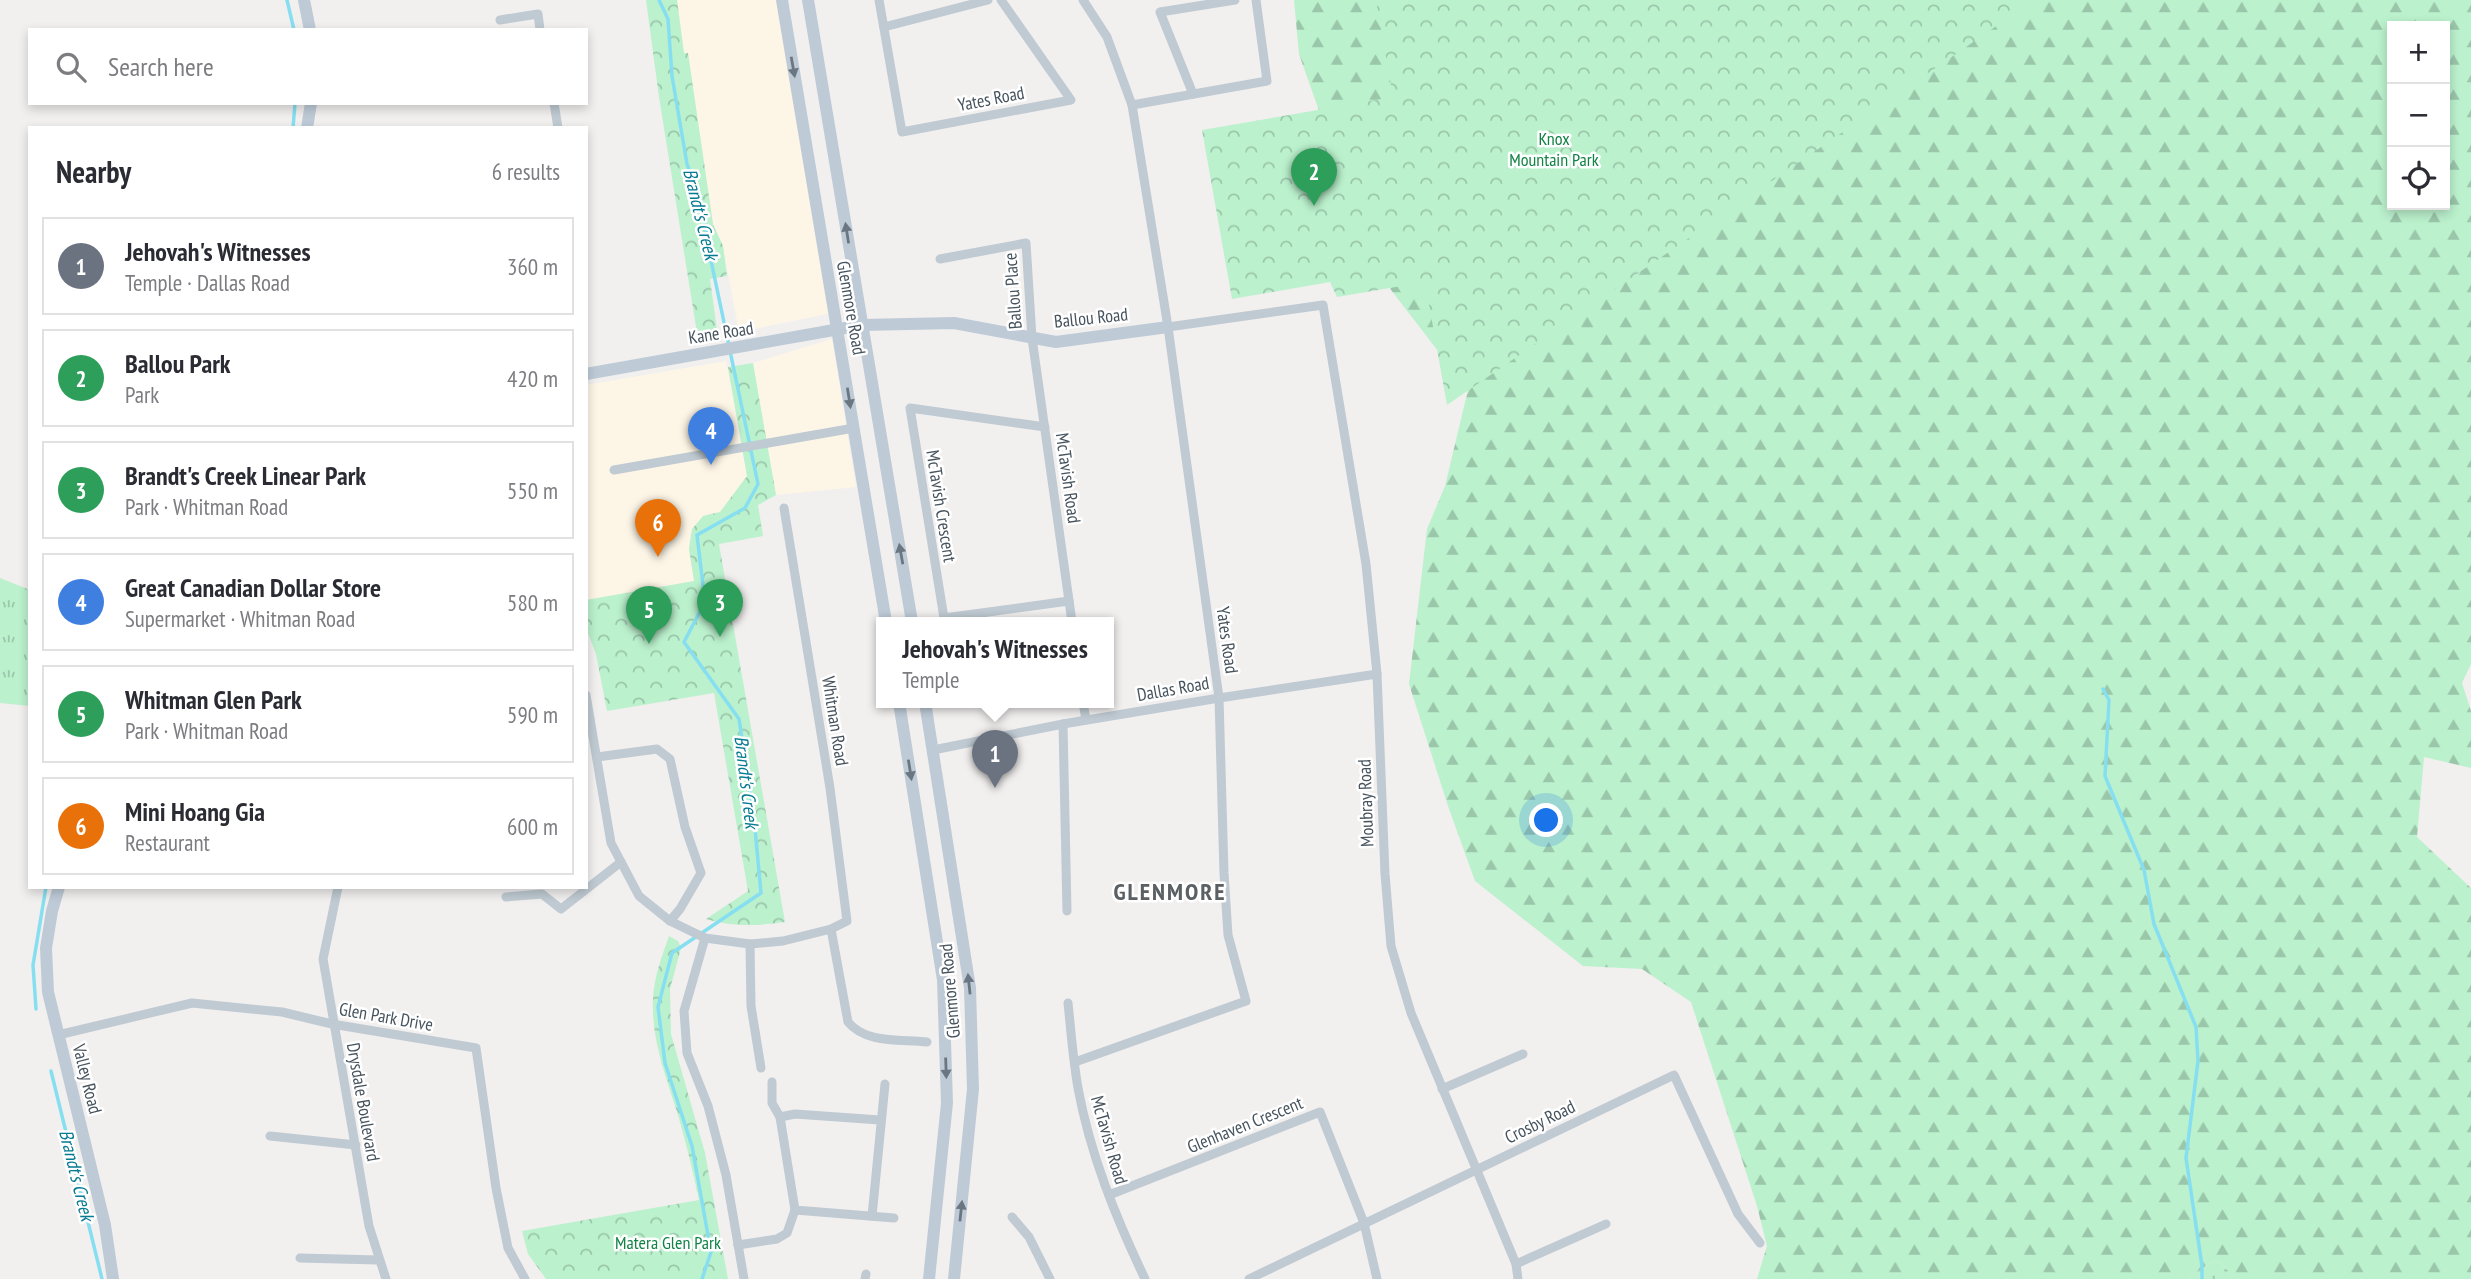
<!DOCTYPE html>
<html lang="en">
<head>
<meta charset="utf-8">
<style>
  body { margin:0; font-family:"PT Sans Narrow",sans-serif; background:#f2f2f3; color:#2b2b33 }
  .controls { position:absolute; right:21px; top:21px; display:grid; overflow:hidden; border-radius:0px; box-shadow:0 4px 10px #0003 }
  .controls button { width:63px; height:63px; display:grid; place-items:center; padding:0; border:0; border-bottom:2px solid #e1e1e2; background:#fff; color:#2b2b33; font:35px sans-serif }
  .you { position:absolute; left:1547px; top:821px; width:24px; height:24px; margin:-18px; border:5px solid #fff; border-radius:50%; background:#1a73e8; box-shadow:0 0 0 10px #1a73e833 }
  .badge { display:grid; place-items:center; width:46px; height:46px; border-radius:50%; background:#ea580c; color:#fff; font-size:23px; font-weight:700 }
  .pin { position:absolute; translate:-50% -58px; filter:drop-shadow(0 2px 4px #0008) }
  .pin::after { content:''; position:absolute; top:37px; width:24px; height:21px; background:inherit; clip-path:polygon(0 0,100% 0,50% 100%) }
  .popup { position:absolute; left:876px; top:617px; width:238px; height:91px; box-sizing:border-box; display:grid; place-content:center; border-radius:0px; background:#fff; filter:drop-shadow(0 2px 5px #0005); font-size:23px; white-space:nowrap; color:#7c7c81 }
  .popup b { font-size:26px; color:#2b2b33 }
  .popup::after { content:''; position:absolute; left:50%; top:100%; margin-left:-14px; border:14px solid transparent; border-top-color:#fff }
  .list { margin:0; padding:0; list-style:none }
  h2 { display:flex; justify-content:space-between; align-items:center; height:91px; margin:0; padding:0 28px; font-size:30px }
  h2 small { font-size:23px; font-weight:400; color:#7c7c81 }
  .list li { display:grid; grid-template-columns:46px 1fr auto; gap:21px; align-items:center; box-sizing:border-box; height:98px; margin:0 14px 14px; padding:0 14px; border:2px solid #e1e1e2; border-radius:0px }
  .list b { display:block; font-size:26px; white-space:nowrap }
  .list p { margin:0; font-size:23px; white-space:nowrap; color:#7c7c81 }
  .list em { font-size:23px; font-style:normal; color:#7c7c81 }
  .icon { flex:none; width:38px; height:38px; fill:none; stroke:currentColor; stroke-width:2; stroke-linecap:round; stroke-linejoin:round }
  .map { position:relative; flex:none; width:2471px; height:1279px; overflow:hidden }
  .search { position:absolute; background:#fff; box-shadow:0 4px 10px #0003; left:28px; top:28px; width:560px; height:77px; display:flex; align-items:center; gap:18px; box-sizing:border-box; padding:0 24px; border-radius:0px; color:#7c7c81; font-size:26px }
  .panel { position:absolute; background:#fff; box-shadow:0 4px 10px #0003; left:28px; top:126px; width:560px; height:763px; border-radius:0px }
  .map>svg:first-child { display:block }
  .commercial { fill:#fdf6e7 }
  .grass { fill:url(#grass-tufts) }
  .forest { fill:url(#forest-firs); fill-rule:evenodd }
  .wetland { fill:url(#wetland-marsh) }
  .park { fill:url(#park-crowns) }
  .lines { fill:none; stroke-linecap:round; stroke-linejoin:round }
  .stream { stroke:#86dff1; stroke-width:3.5 }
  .street { stroke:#bfcad2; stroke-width:9 }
  .secondary { stroke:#becbd7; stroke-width:12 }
  .oneway { fill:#6a7782 }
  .labels { text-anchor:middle; stroke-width:5; stroke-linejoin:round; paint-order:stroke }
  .street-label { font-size:18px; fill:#46535d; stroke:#fff }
  .park-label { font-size:18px; fill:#128345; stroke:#fff }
  .water-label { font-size:19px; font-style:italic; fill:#077b92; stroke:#fff }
  .district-label { font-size:24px; font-weight:bold; letter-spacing:2px; fill:#5b6064; stroke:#fff }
</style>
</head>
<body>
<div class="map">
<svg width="2471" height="1279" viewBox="0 0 2471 1279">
  <defs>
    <pattern id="grass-tufts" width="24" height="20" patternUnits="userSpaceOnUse" patternTransform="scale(1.75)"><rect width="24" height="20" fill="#bbf1cd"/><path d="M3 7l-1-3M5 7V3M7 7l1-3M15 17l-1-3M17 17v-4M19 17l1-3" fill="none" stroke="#9ac6aa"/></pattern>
    <pattern id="forest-firs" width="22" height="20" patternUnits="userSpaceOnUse" patternTransform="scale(1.75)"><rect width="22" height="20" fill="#bbf1cd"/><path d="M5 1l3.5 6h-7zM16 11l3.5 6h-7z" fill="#9ac6aa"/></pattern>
    <pattern id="wetland-marsh" width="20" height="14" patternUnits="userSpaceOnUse" patternTransform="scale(1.75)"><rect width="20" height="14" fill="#bbf1cd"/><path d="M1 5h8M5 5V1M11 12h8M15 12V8" fill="none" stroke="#9ac6aa"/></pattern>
    <pattern id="park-crowns" width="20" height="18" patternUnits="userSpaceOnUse" patternTransform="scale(1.75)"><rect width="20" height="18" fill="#bbf1cd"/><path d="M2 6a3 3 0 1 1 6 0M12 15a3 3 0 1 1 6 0" fill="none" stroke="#9ac6aa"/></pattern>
  </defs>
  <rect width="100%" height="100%" fill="#f2efef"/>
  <g class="commercial">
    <polygon points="677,0 779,0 832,313 739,332 723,246 713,224 688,53 684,53"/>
    <polygon points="832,339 856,487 776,495 753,363"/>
    <polygon points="726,361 747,476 720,512 708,514 690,535 689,549 694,581 586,600 586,385"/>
  </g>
  <polygon class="grass" points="0,578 30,590 30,706 0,703"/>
  <path class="forest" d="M 1294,0 L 2471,0 L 2471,664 L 2462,683 L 2471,711 L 2471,768 L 2424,757 L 2417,837 L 2471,888 L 2471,1279 L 2232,1279 L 2226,1267 L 2214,1260 L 2188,1279 L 1757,1279 L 1767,1246 L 1757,1206 L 1691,1002 L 1642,969 L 1583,966 L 1475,881 L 1448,806 L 1409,684 L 1427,529 L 1445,486 L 1468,390 L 1388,286 L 1317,105 L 1299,54 ZM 2392,26 L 2445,26 L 2445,205 L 2392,205 Z"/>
  <polygon class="wetland" points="2214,1260 2226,1267 2232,1279 2188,1279"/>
  <g class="park">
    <polygon points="646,0 677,0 684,53 688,53 713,224 723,246 727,276 710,279 717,330 697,333 659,97"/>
    <polygon points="1376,0 2034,0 1447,405 1425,282 1337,297 1330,282 1232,299 1202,130 1393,97"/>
    <path d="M 753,363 L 776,495 L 758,505 L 763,536 L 719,544 L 785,922 C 757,926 733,927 706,919 L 748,891 L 714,693 L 607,711 L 596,654 L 586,628 L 586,600 L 694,581 L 689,549 L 692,529 L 703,516 L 720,512 L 747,476 L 728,367 Z"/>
    <path d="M 669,936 L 678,941 L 681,948 L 670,989 L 671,1034 L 705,1153 L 728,1279 L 546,1279 L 528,1254 L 522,1231 L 699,1200 C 693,1171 686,1143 678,1115 C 666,1077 651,1039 653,999 C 654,976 662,956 669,936 Z"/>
  </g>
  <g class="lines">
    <g class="stream">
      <polyline points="287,0 294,30"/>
      <polyline points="659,0 668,19 672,76 687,164 702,207 709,251 758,484 745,508 697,535 705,602 684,642 739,719 754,818 761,893 672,953 658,1007 665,1063 692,1146 711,1252 702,1279"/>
      <polyline points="293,128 295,103"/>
      <polyline points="2103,689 2109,700 2105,776 2144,870 2154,924 2196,1027 2198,1061 2186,1158 2202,1266 2202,1279"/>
      <polyline points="36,1009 33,965 46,887"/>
      <polyline points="51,1071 102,1279"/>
    </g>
    <g class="street">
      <polyline points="879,0 902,132 1071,100 1001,0"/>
      <polyline points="500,20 538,14 540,30"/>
      <polyline points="884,27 988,0"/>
      <polyline points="1193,94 1160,12 1235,0"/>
      <polyline points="554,103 558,128"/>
      <polyline points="1132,105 1267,81 1256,0"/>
      <polyline points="940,259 1026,243 1032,338 1072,622"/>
      <polyline points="1168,327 1323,305 1366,564 1377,674 1385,874 1391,946 1411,1013 1516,1264 1518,1279"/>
      <polyline points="1045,427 910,408 944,618 1069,601"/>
      <polyline points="614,470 854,428"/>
      <polyline points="586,695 611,843 639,896 670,921 705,938 750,944 783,941 831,929 847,921 830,788 784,508"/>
      <polyline points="1083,702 1086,720"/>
      <polyline points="1063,724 1067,911"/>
      <polyline points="933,750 1063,724 1219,698 1377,674"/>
      <polyline points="597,757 657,749 670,759 685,827 701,873 680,909 670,921"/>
      <polyline points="338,887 323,959 369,1226 386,1279"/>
      <polyline points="506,897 542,894 561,909 621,862"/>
      <path d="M 831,929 L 848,1022 C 866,1044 901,1039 927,1042"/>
      <polyline points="705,938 684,1011 687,1053 708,1106 726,1175 744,1279"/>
      <polyline points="750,944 751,1006 761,1068"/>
      <path d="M 1068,1003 C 1071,1031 1073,1060 1078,1088 C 1090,1154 1116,1218 1145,1279"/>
      <polyline points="58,1035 192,1003 282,1012 332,1024 476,1048 496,1188 508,1248 525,1279"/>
      <polyline points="1075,1062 1246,1001 1228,935 1224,873 1219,698 1168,327 1139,148 1132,105 1107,37 1083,0"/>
      <polyline points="772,1082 772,1103 780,1117 795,1114 880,1120"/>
      <polyline points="1442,1089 1523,1054"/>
      <polyline points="780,1117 795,1210 894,1218"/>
      <polyline points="270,1136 356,1145"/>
      <polyline points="1109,1195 1320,1112 1364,1223 1377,1279"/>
      <polyline points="872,1216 885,1084"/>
      <polyline points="1012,1217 1029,1237 1050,1279"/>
      <polyline points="738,1245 777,1239 787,1233 795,1210"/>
      <polyline points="300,1258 378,1260"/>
      <polyline points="1516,1264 1606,1224"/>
      <polyline points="865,1279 866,1274"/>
      <polyline points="1249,1279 1674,1075 1738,1214 1760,1243"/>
    </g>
    <g class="secondary">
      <polyline points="304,0 310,30"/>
      <polyline points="782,0 886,622"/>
      <polyline points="808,0 912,622"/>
      <polyline points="307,128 311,103"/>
      <polyline points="586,374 862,325 954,323 1056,342 1168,327"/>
      <polyline points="899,702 943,980 947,1103 929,1279"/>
      <polyline points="925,702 970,988 973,1089 954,1279"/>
      <polyline points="59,887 52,911 46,948 48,992 105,1225 113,1279"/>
    </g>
  </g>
  <defs><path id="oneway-solid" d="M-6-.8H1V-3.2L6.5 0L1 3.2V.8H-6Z" transform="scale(1.75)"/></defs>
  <g class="oneway">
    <use href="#oneway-solid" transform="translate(793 67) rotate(80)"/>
    <use href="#oneway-solid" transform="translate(847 233) rotate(-99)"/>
    <use href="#oneway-solid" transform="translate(849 398) rotate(81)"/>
    <use href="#oneway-solid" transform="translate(901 554) rotate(-100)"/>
    <use href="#oneway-solid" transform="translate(910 770) rotate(81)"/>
    <use href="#oneway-solid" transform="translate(969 984) rotate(-96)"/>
    <use href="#oneway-solid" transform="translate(946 1068) rotate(88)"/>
    <use href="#oneway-solid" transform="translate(961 1211) rotate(-84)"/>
  </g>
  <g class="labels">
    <g class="street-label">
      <text transform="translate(991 99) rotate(-11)" y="6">Yates Road</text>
      <text transform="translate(1013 291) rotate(-94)" y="6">Ballou Place</text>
      <text transform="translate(851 308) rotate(80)" y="6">Glenmore Road</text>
      <text transform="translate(1091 318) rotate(-6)" y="6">Ballou Road</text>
      <text transform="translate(721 333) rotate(-9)" y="6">Kane Road</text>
      <text transform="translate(1068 478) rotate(82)" y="6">McTavish Road</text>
      <text transform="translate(941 506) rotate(81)" y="6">McTavish Crescent</text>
      <text transform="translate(1227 640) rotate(82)" y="6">Yates Road</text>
      <text transform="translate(1173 689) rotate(-10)" y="6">Dallas Road</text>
      <text transform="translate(835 721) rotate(81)" y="6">Whitman Road</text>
      <text transform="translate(1366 803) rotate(-92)" y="6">Moubray Road</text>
      <text transform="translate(950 991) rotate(-95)" y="6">Glenmore Road</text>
      <text transform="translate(386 1017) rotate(10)" y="6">Glen Park Drive</text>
      <text transform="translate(87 1079) rotate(76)" y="6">Valley Road</text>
      <text transform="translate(363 1102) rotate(80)" y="6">Drysdale Boulevard</text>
      <text transform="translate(1540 1122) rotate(-26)" y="6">Crosby Road</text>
      <text transform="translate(1245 1125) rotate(-22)" y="6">Glenhaven Crescent</text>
      <text transform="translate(1109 1140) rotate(74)" y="6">McTavish Road</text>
    </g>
    <g class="park-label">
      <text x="1554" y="145">Knox<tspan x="1554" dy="21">Mountain Park</tspan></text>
      <text x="668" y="1249">Matera Glen Park</text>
    </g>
    <g class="water-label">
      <text transform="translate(701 214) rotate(76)" y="7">Brandt's Creek</text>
      <text transform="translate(747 782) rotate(83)" y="7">Brandt's Creek</text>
      <text transform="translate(77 1175) rotate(76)" y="7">Brandt's Creek</text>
    </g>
    <g class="district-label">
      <text x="1170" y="900">GLENMORE</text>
    </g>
  </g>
</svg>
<div class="controls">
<button>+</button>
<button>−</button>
<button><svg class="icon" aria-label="locate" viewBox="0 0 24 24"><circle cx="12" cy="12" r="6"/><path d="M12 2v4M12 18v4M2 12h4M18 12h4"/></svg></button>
</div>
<div class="you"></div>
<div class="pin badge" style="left:995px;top:788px;background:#6b7280">1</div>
<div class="popup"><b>Jehovah's Witnesses</b>Temple</div>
<div class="pin badge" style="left:1314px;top:206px;background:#2e9e5b">2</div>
<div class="pin badge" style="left:720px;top:637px;background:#2e9e5b">3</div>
<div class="pin badge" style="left:711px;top:465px;background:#3f7fe0">4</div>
<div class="pin badge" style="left:649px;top:644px;background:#2e9e5b">5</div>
<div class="pin badge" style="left:658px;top:557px;background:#e8710a">6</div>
<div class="search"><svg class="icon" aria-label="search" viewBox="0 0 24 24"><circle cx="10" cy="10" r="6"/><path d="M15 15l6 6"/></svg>Search here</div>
<section class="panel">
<h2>Nearby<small>6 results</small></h2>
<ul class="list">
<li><span class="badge" style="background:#6b7280">1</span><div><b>Jehovah's Witnesses</b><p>Temple · Dallas Road</p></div><em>360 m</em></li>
<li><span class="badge" style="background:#2e9e5b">2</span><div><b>Ballou Park</b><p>Park</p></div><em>420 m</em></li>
<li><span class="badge" style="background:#2e9e5b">3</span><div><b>Brandt's Creek Linear Park</b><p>Park · Whitman Road</p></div><em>550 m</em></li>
<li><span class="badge" style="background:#3f7fe0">4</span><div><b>Great Canadian Dollar Store</b><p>Supermarket · Whitman Road</p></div><em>580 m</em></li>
<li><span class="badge" style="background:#2e9e5b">5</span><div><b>Whitman Glen Park</b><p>Park · Whitman Road</p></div><em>590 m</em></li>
<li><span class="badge" style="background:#e8710a">6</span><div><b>Mini Hoang Gia</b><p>Restaurant</p></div><em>600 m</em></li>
</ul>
</section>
</div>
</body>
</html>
